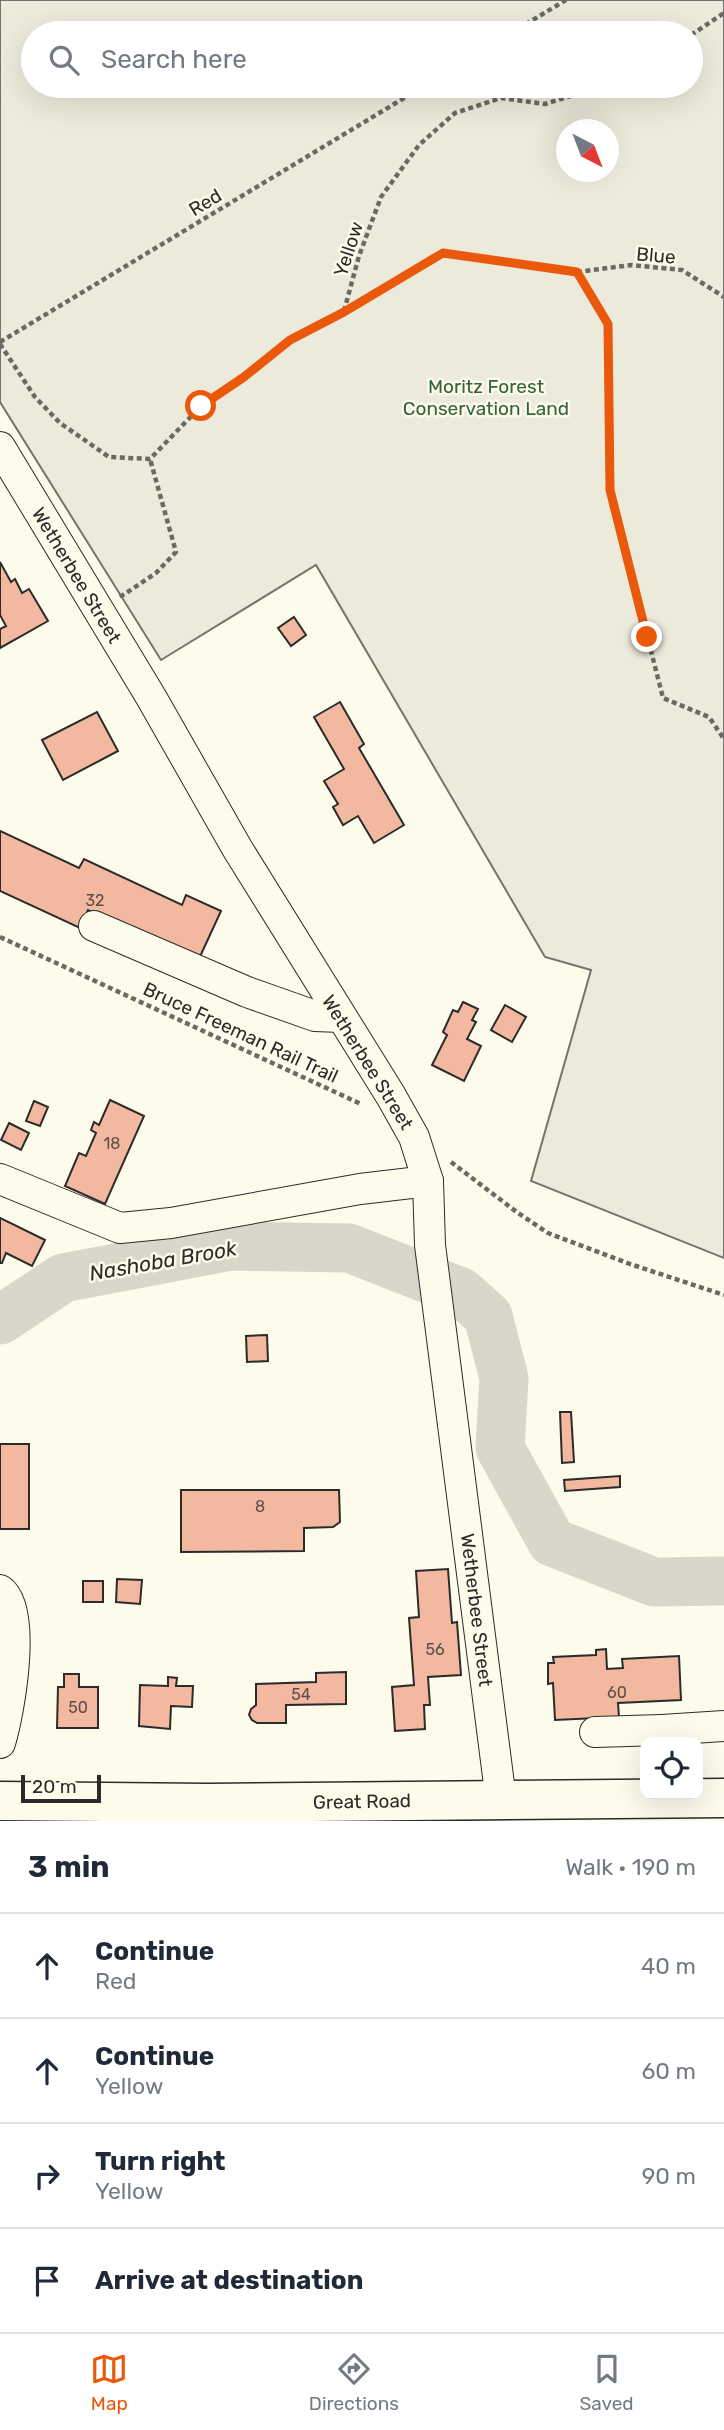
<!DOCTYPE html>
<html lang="en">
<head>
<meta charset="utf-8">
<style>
  body { margin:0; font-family:Rubik,sans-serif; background:#f2f2f3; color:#1f2937 }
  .controls { position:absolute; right:21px; bottom:21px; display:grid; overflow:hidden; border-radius:14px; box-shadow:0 7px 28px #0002 }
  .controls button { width:63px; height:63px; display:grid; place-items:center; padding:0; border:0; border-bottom:2px solid #e0e1e3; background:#fff; color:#1f2937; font:35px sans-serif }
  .compass { position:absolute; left:556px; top:119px; width:63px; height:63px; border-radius:50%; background:#fff; box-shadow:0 7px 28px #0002; rotate:138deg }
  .scale { position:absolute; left:21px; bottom:18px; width:80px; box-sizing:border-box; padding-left:7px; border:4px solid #2b2b2b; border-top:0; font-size:19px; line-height:24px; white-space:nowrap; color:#2b2b2b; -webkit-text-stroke:5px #fdfbea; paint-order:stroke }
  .stop { position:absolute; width:21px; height:21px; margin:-16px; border:5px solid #ea580c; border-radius:50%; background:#fff }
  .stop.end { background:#ea580c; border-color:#fff; box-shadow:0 2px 7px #0008 }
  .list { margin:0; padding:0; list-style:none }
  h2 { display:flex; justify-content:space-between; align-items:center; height:91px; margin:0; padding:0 28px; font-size:30px }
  h2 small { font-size:23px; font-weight:400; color:#747a83 }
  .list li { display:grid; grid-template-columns:46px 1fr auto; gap:21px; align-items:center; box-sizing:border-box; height:105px; padding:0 28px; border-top:2px solid #e0e1e3 }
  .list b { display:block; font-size:26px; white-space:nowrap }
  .list p { margin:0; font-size:23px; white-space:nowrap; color:#747a83 }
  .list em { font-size:23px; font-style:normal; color:#747a83 }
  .icon { flex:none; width:38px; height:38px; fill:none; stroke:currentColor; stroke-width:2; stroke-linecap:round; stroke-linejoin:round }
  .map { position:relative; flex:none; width:724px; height:1821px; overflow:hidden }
  .search { position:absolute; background:#fff; box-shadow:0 7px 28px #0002; left:21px; right:21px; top:21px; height:77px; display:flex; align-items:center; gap:18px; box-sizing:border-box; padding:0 24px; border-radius:38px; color:#747a83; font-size:26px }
  .sheet { height:511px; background:#fff }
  nav { display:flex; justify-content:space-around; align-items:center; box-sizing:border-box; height:98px; border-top:2px solid #e0e1e3; background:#fff; font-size:19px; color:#747a83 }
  nav a { display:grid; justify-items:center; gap:4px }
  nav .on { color:#ea580c }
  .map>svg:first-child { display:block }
  .green { fill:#ecebdb; stroke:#74746e; stroke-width:2; fill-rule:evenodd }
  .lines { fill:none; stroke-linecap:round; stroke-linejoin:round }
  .river { stroke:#d8d7c9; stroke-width:49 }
  .building { fill:#f2b8a0; stroke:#2b2b2b; stroke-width:2 }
  .minor-casing { stroke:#2b2b2b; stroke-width:32 }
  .major-casing { stroke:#2b2b2b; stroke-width:41 }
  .path { stroke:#6a6964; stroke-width:4.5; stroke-dasharray:5 3.5; stroke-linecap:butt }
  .minor { stroke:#fdfbea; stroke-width:30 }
  .major { stroke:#fdfbea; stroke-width:38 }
  .route { stroke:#ea580c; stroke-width:9 }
  .labels { text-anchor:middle; stroke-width:5; stroke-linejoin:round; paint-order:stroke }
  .number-label { font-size:16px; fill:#5d4e48 }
  .street-label { font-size:19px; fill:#2b2b2b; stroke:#fdfbea }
  .park-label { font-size:19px; fill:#34623c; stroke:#fdfbea }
  .water-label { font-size:21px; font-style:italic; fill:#2b2b2b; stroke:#fdfbea }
</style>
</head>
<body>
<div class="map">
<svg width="724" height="1821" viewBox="0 0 724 1821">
  <rect width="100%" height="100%" fill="#fdfbea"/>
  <path class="green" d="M 0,0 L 724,0 L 724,1258 L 531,1181 L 591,970 L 545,957 L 316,565 L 161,660 L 0,402 ZM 691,33 L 691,86 L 33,86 L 33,33 ZM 566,130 L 608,130 L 608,172 L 566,172 Z"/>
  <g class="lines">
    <polyline class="river" points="0,1320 63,1278 231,1246 349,1248 461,1292 488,1316 504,1378 500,1448 552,1542 654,1582 724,1581"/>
  </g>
  <g class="building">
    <polygon points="0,562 11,582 15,579 22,593 29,589 48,621 0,648 0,629 6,626 0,615"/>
    <polygon points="294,617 306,635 291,646 278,628"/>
    <polygon points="340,702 364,744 359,748 404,825 374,843 358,816 343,825 333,807 338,804 324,781 344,769 314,717"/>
    <polygon points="97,712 118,751 63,780 42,740"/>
    <polygon points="0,831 79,868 84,859 182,905 186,895 221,911 198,961 88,910 80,928 0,891"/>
    <polygon points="463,1002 478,1009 472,1020 476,1022 467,1039 481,1046 464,1081 432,1065 447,1035 443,1032 453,1010 458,1012"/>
    <polygon points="505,1005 526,1017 512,1042 491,1030"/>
    <polygon points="110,1100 144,1116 105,1204 65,1186 79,1153 86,1156 96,1133 91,1130 94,1122 99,1125"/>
    <polygon points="34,1101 48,1107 40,1126 26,1121"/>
    <polygon points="9,1123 29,1133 21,1150 1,1140"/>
    <polygon points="0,1218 45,1240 32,1266 6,1253 2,1263 0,1263"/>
    <polygon points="267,1335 268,1361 247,1362 246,1336"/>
    <polygon points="560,1412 571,1412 574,1462 562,1463"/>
    <rect x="0" y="1444" width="29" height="85"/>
    <polygon points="620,1476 620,1487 565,1491 564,1480"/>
    <polygon points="181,1490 339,1490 340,1522 333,1527 304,1528 304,1551 181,1552"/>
    <polygon points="448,1569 452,1623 457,1622 461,1675 428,1677 430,1705 424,1705 425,1729 395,1731 392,1687 414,1685 409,1618 419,1617 416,1571"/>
    <polygon points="117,1579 142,1580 140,1604 116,1602"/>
    <rect x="83" y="1581" width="20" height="21"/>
    <polygon points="606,1649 607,1669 623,1668 622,1659 679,1656 681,1700 618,1703 619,1717 555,1720 553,1683 548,1684 548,1663 554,1663 553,1657 596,1655 596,1650"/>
    <polygon points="346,1672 346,1704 286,1705 286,1723 257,1723 252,1720 249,1715 251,1709 256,1705 256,1684 316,1682 316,1673"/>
    <polygon points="64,1674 79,1674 79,1687 98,1687 98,1728 57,1728 58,1687 64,1687"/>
    <polygon points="168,1677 177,1678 176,1686 193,1686 192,1707 171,1706 170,1729 139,1726 140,1685 168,1686"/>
  </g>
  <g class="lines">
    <defs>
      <g id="minor">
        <polyline points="0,447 151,697 237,848 391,1096 414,1137 428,1181 430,1245 501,1800"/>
        <polyline points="94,926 247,992 315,1016 341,1017"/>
        <polyline points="0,1179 120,1228 171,1223 360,1189 428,1181"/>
        <path d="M 0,1590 C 28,1609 9,1714 0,1743"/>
        <polyline points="595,1732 662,1730"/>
        <polyline points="662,1742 662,1730 724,1726"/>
      </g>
      <polyline id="major" points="0,1801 208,1803 724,1798"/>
    </defs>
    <use href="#minor" class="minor-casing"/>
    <use href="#major" class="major-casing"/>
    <g class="path">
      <polyline points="511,33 566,0"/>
      <polyline points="691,35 724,13"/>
      <polyline points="491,86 501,98"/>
      <polyline points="577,272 631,265 682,270 724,297"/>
      <polyline points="344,311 359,256 381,197 419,145 455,113 501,98 545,104 602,86"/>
      <polyline points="0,342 424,86"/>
      <polyline points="0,344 35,397 60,423 109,457 150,459 201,406 244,377 290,340 344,312 443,253 577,272 609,324 610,490 663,698 709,717 724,739"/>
      <polyline points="120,597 156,573 176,552 150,459"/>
      <polyline points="0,937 361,1104"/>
      <polyline points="451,1162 518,1213 548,1233 630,1264 724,1295"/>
    </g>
    <use href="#minor" class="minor"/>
    <use href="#major" class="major"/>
  </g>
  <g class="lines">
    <polyline class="route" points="201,406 244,377 290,340 344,312 443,253 577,272 608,324 610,490 647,637"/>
  </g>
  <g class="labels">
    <g class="number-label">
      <text x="95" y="906">32</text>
      <text x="112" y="1149">18</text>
      <text x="260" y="1512">8</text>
      <text x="435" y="1655">56</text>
      <text x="617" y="1698">60</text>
      <text x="301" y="1700">54</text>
      <text x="78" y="1713">50</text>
    </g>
    <g class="street-label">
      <text transform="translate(205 202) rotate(-31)" y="7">Red</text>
      <text transform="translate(348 249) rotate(-72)" y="7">Yellow</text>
      <text transform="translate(656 255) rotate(5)" y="7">Blue</text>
      <text transform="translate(77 575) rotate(59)" y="7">Wetherbee Street</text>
      <text transform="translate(241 1032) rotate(25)" y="7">Bruce Freeman Rail Trail</text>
      <text transform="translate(368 1062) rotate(58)" y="7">Wetherbee Street</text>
      <text transform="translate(477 1610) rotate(83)" y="7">Wetherbee Street</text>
      <text transform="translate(362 1801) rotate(-1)" y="7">Great Road</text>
    </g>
    <g class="park-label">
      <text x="486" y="393">Moritz Forest<tspan x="486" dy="22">Conservation Land</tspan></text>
    </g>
    <g class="water-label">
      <text transform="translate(163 1261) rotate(-10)" y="7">Nashoba Brook</text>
    </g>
  </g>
</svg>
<div class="controls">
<button><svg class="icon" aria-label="locate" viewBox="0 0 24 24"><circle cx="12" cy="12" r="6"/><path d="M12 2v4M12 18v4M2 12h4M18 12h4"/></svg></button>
</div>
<svg class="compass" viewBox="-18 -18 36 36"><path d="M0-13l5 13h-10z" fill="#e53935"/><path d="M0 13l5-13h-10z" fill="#747a83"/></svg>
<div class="scale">20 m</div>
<div class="stop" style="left:201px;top:406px"></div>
<div class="stop end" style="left:647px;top:637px"></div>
<div class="search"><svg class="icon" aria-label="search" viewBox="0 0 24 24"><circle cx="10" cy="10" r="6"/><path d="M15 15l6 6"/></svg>Search here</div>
</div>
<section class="sheet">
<h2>3 min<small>Walk · 190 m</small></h2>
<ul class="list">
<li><svg class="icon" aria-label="ahead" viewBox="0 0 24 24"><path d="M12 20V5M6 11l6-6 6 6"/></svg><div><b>Continue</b><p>Red</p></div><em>40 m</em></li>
<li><svg class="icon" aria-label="ahead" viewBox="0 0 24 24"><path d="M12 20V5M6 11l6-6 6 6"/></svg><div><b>Continue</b><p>Yellow</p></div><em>60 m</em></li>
<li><svg class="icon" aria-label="right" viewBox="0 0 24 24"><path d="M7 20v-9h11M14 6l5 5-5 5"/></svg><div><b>Turn right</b><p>Yellow</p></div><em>90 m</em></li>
<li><svg class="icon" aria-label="arrive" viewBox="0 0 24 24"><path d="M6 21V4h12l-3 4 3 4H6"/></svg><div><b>Arrive at destination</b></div></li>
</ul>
</section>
<nav>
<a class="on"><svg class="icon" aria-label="map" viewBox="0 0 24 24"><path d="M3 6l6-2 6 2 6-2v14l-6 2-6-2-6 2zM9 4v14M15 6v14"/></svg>Map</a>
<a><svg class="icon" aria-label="directions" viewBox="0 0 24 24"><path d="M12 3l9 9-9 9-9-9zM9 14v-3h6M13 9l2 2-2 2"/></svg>Directions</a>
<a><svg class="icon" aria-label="saved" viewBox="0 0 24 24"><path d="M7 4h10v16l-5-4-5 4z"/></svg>Saved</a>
</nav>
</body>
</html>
